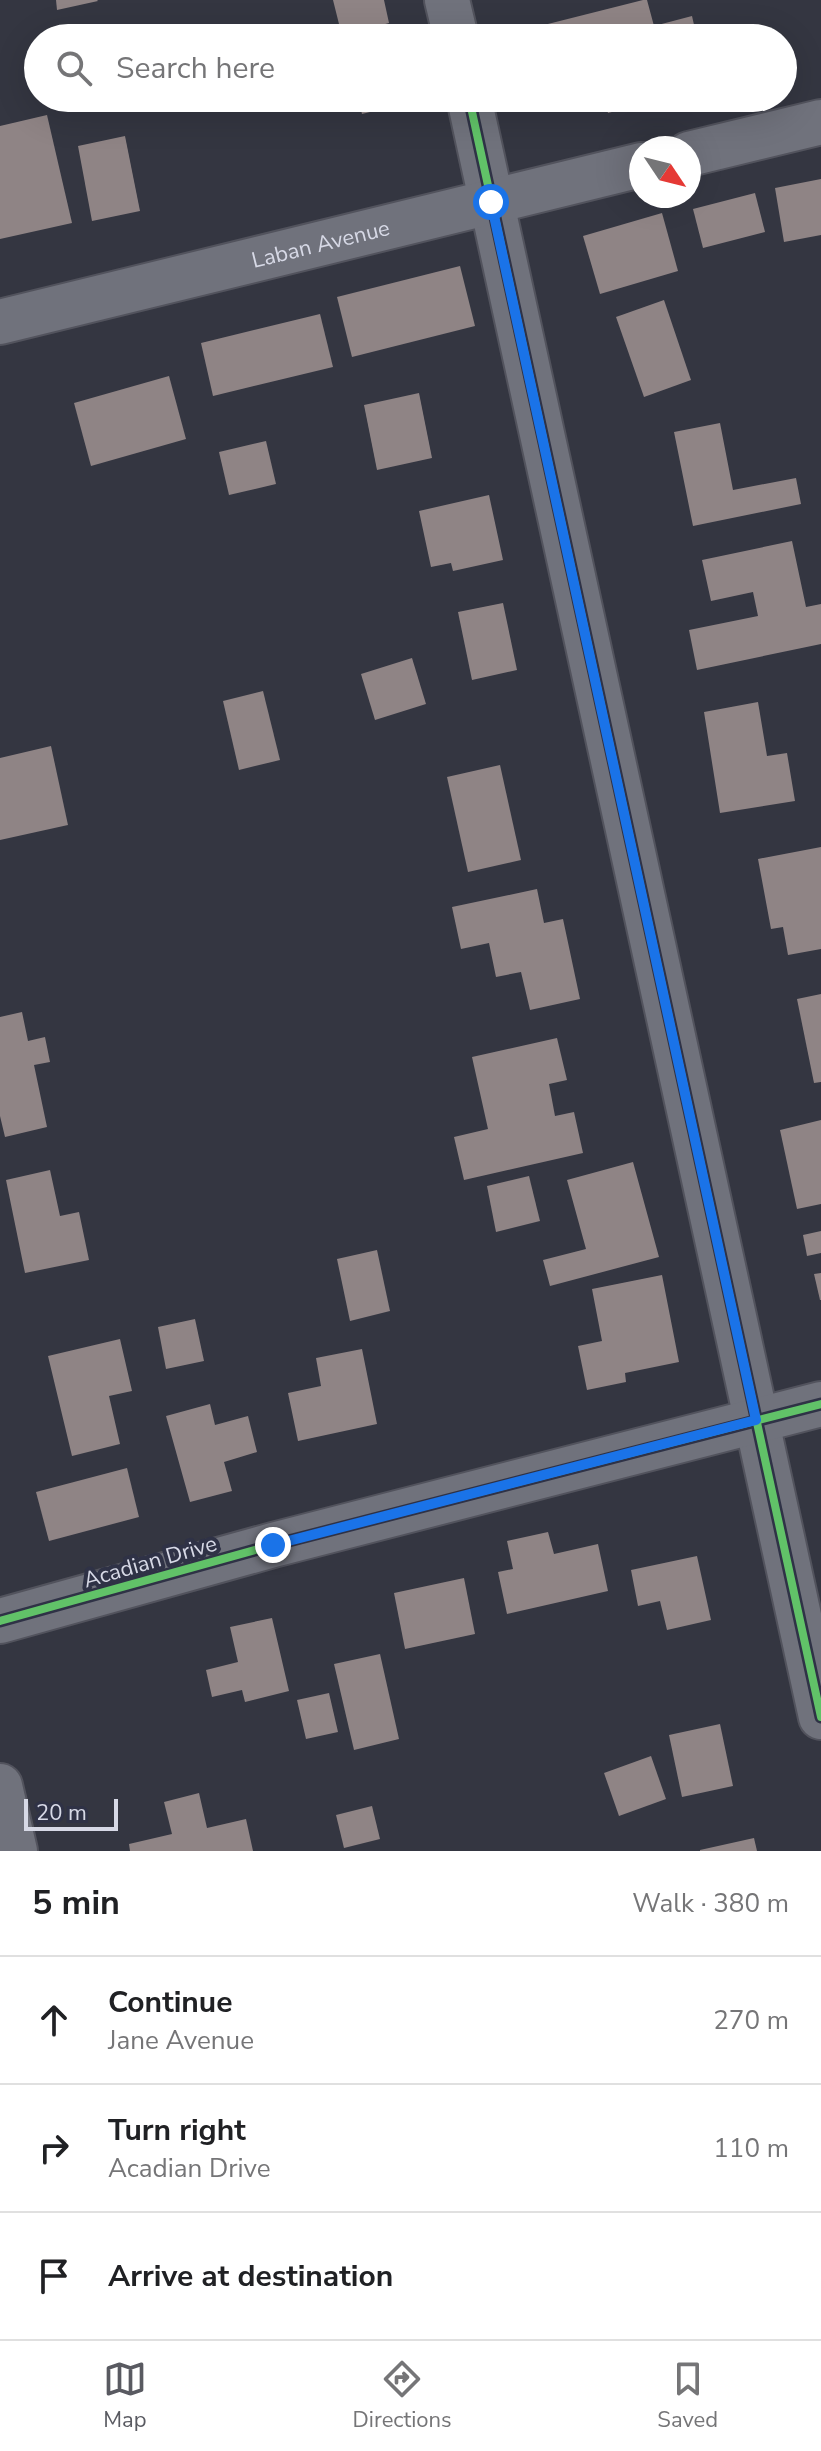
<!DOCTYPE html>
<html lang="en">
<head>
<meta charset="utf-8">
<style>
  body { margin:0; font-family:"Nunito Sans",sans-serif; background:#f6f6f6; color:#202124 }
  .compass { position:absolute; left:629px; top:136px; width:72px; height:72px; border-radius:50%; background:#fff; box-shadow:0 8px 32px #0002; rotate:125deg }
  .scale { position:absolute; left:24px; bottom:20px; width:94px; box-sizing:border-box; padding-left:8px; border:4px solid #d7d9e6; border-top:0; font-size:22px; line-height:28px; white-space:nowrap; color:#d7d9e6; -webkit-text-stroke:6px #2f3246; paint-order:stroke }
  .stop { position:absolute; width:24px; height:24px; margin:-18px; border:6px solid #1a73e8; border-radius:50%; background:#fff }
  .stop.end { background:#1a73e8; border-color:#fff; box-shadow:0 2px 8px #0008 }
  .list { margin:0; padding:0; list-style:none }
  h2 { display:flex; justify-content:space-between; align-items:center; height:104px; margin:0; padding:0 32px; font-size:34px }
  h2 small { font-size:26px; font-weight:400; color:#757577 }
  .list li { display:grid; grid-template-columns:52px 1fr auto; gap:24px; align-items:center; box-sizing:border-box; height:128px; padding:0 32px; border-top:2px solid #e0e0e0 }
  .list b { display:block; font-size:30px; white-space:nowrap }
  .list p { margin:0; font-size:26px; white-space:nowrap; color:#757577 }
  .list em { font-size:26px; font-style:normal; color:#757577 }
  .icon { flex:none; width:44px; height:44px; fill:none; stroke:currentColor; stroke-width:2; stroke-linecap:round; stroke-linejoin:round }
  .map { position:relative; flex:none; width:821px; height:1851px; overflow:hidden }
  .search { position:absolute; background:#fff; box-shadow:0 8px 32px #0002; left:24px; right:24px; top:24px; height:88px; display:flex; align-items:center; gap:20px; box-sizing:border-box; padding:0 28px; border-radius:44px; color:#757577; font-size:30px }
  .sheet { height:488px; background:#fff }
  nav { display:flex; justify-content:space-around; align-items:center; box-sizing:border-box; height:112px; border-top:2px solid #e0e0e0; background:#fff; font-size:22px; color:#757577 }
  nav a { display:grid; justify-items:center; gap:4px }
  nav .on { color:#595a61 }
  .map>svg:first-child { display:block }
  .building { fill:#8f8485 }
  .lines { fill:none; stroke-linecap:round; stroke-linejoin:round }
  .minor-casing { stroke:#52535d; stroke-width:48 }
  .minor { stroke:#70727c; stroke-width:44 }
  .cycleway-casing { stroke:#2f3246; stroke-width:13 }
  .cycleway { stroke:#61c268; stroke-width:8 }
  .route { stroke:#1a73e8; stroke-width:10 }
  .labels { text-anchor:middle; stroke-width:8; stroke-linejoin:round; paint-order:stroke }
  .street-label { font-size:22px; fill:#d7d9e6; stroke:#2f3246 }
</style>
</head>
<body>
<div class="map">
<svg width="821" height="1851" viewBox="0 0 821 1851">
  <rect width="100%" height="100%" fill="#343641"/>
  <g class="building">
    <polygon points="56,0 97,0 98,1 57,10"/>
    <polygon points="333,0 384,0 389,23 342,36"/>
    <polygon points="643,0 647,0 654,26 692,16 697,38 530,38 528,29"/>
    <polygon points="387,29 389,38 356,38 356,37"/>
    <polygon points="77,33 78,38 58,38 58,37"/>
    <polygon points="358,98 405,98 406,103 362,114"/>
    <polygon points="604,98 646,98 647,103 608,113"/>
    <polygon points="47,115 72,223 0,239 0,126"/>
    <polygon points="125,136 140,211 92,221 78,146"/>
    <polygon points="821,179 821,235 784,242 775,188"/>
    <polygon points="755,193 765,232 703,248 693,209"/>
    <polygon points="662,213 678,271 600,294 583,236"/>
    <polygon points="460,266 475,326 352,357 337,297"/>
    <polygon points="664,300 691,380 644,397 616,317"/>
    <polygon points="320,314 333,367 213,396 201,343"/>
    <polygon points="169,376 186,439 91,466 74,403"/>
    <polygon points="419,393 432,458 377,470 364,405"/>
    <polygon points="720,423 733,490 796,478 801,504 693,526 674,432"/>
    <polygon points="266,441 276,484 229,495 219,452"/>
    <polygon points="489,495 503,560 453,571 451,563 431,567 419,511"/>
    <polygon points="792,541 806,607 821,604 821,644 697,670 689,630 758,616 753,592 711,601 702,560"/>
    <polygon points="503,603 517,670 472,680 458,612"/>
    <polygon points="412,658 426,704 375,720 361,674"/>
    <polygon points="263,691 280,760 239,770 223,701"/>
    <polygon points="758,702 767,756 787,753 795,801 720,813 704,712"/>
    <polygon points="51,746 68,825 0,840 0,758"/>
    <polygon points="500,765 521,860 468,872 447,777"/>
    <polygon points="821,847 821,949 788,955 783,927 771,929 758,859"/>
    <polygon points="537,889 544,923 563,919 580,999 530,1010 521,972 496,977 489,943 461,949 452,907"/>
    <polygon points="821,994 821,1082 814,1083 797,999"/>
    <polygon points="22,1012 28,1041 45,1037 50,1062 34,1065 47,1127 5,1137 0,1116 0,1017"/>
    <polygon points="557,1038 567,1080 549,1084 555,1116 574,1112 583,1153 464,1180 454,1137 488,1129 472,1057"/>
    <polygon points="821,1120 821,1204 797,1209 780,1130"/>
    <polygon points="633,1162 659,1257 550,1286 543,1260 586,1249 567,1180"/>
    <polygon points="50,1170 60,1216 79,1212 89,1260 25,1273 6,1180"/>
    <polygon points="529,1176 540,1221 496,1232 487,1186"/>
    <polygon points="821,1231 821,1253 807,1256 803,1235"/>
    <polygon points="377,1250 390,1311 350,1321 337,1259"/>
    <polygon points="821,1273 821,1300 820,1300 814,1274"/>
    <polygon points="662,1275 679,1362 625,1373 626,1382 587,1390 578,1346 602,1341 592,1289"/>
    <polygon points="195,1319 204,1361 166,1369 158,1327"/>
    <polygon points="120,1339 132,1391 109,1396 120,1444 72,1456 48,1356"/>
    <polygon points="362,1349 377,1424 298,1441 288,1393 321,1386 316,1358"/>
    <polygon points="210,1404 215,1425 248,1416 257,1452 224,1462 232,1491 190,1502 166,1416"/>
    <polygon points="127,1468 139,1517 49,1541 36,1492"/>
    <polygon points="548,1532 554,1554 598,1544 608,1591 507,1614 498,1572 513,1569 507,1541"/>
    <polygon points="697,1556 711,1620 667,1630 660,1601 638,1606 631,1570"/>
    <polygon points="464,1578 475,1634 405,1649 394,1593"/>
    <polygon points="272,1618 289,1691 245,1702 242,1690 212,1697 206,1670 238,1662 230,1627"/>
    <polygon points="380,1654 399,1739 354,1750 334,1664"/>
    <polygon points="329,1693 338,1732 306,1739 297,1700"/>
    <polygon points="720,1724 733,1786 682,1797 669,1735"/>
    <polygon points="651,1756 666,1799 619,1816 604,1773"/>
    <polygon points="199,1793 207,1828 246,1819 253,1851 130,1851 129,1844 172,1834 164,1802"/>
    <polygon points="372,1806 380,1839 344,1848 336,1815"/>
    <polygon points="754,1838 757,1851 700,1851 700,1850"/>
  </g>
  <g class="lines">
    <defs>
      <g id="minor">
        <polyline points="447,0 456,38"/>
        <polyline points="469,98 821,1717"/>
        <polyline points="689,154 821,122"/>
        <path id="s1" d="M 0,322 L 641,165"/>
        <polyline points="0,1621 273,1545 821,1404"/>
        <polyline points="0,1786 15,1851"/>
      </g>
    </defs>
    <use href="#minor" class="minor-casing"/>
    <use href="#minor" class="minor"/>
    <defs>
      <g id="cycleway">
        <polyline points="469,98 821,1717"/>
        <polyline points="0,1621 273,1545 821,1404"/>
      </g>
    </defs>
    <use href="#cycleway" class="cycleway-casing"/>
    <use href="#cycleway" class="cycleway"/>
  </g>
  <g class="lines">
    <polyline class="route" points="273,1545 756,1420 491,202"/>
  </g>
  <g class="labels">
    <g class="street-label">
      <text dy="8" stroke="none"><textPath href="#s1" startOffset="330">Laban Avenue</textPath></text>
      <text transform="translate(150 1561) rotate(-16)" y="8">Acadian Drive</text>
    </g>
  </g>
</svg>
<svg class="compass" viewBox="-18 -18 36 36"><path d="M0-13l5 13h-10z" fill="#e53935"/><path d="M0 13l5-13h-10z" fill="#757577"/></svg>
<div class="scale">20 m</div>
<div class="stop" style="left:491px;top:202px"></div>
<div class="stop end" style="left:273px;top:1545px"></div>
<div class="search"><svg class="icon" aria-label="search" viewBox="0 0 24 24"><circle cx="10" cy="10" r="6"/><path d="M15 15l6 6"/></svg>Search here</div>
</div>
<section class="sheet">
<h2>5 min<small>Walk · 380 m</small></h2>
<ul class="list">
<li><svg class="icon" aria-label="ahead" viewBox="0 0 24 24"><path d="M12 20V5M6 11l6-6 6 6"/></svg><div><b>Continue</b><p>Jane Avenue</p></div><em>270 m</em></li>
<li><svg class="icon" aria-label="right" viewBox="0 0 24 24"><path d="M7 20v-9h11M14 6l5 5-5 5"/></svg><div><b>Turn right</b><p>Acadian Drive</p></div><em>110 m</em></li>
<li><svg class="icon" aria-label="arrive" viewBox="0 0 24 24"><path d="M6 21V4h12l-3 4 3 4H6"/></svg><div><b>Arrive at destination</b></div></li>
</ul>
</section>
<nav>
<a class="on"><svg class="icon" aria-label="map" viewBox="0 0 24 24"><path d="M3 6l6-2 6 2 6-2v14l-6 2-6-2-6 2zM9 4v14M15 6v14"/></svg>Map</a>
<a><svg class="icon" aria-label="directions" viewBox="0 0 24 24"><path d="M12 3l9 9-9 9-9-9zM9 14v-3h6M13 9l2 2-2 2"/></svg>Directions</a>
<a><svg class="icon" aria-label="saved" viewBox="0 0 24 24"><path d="M7 4h10v16l-5-4-5 4z"/></svg>Saved</a>
</nav>
</body>
</html>
